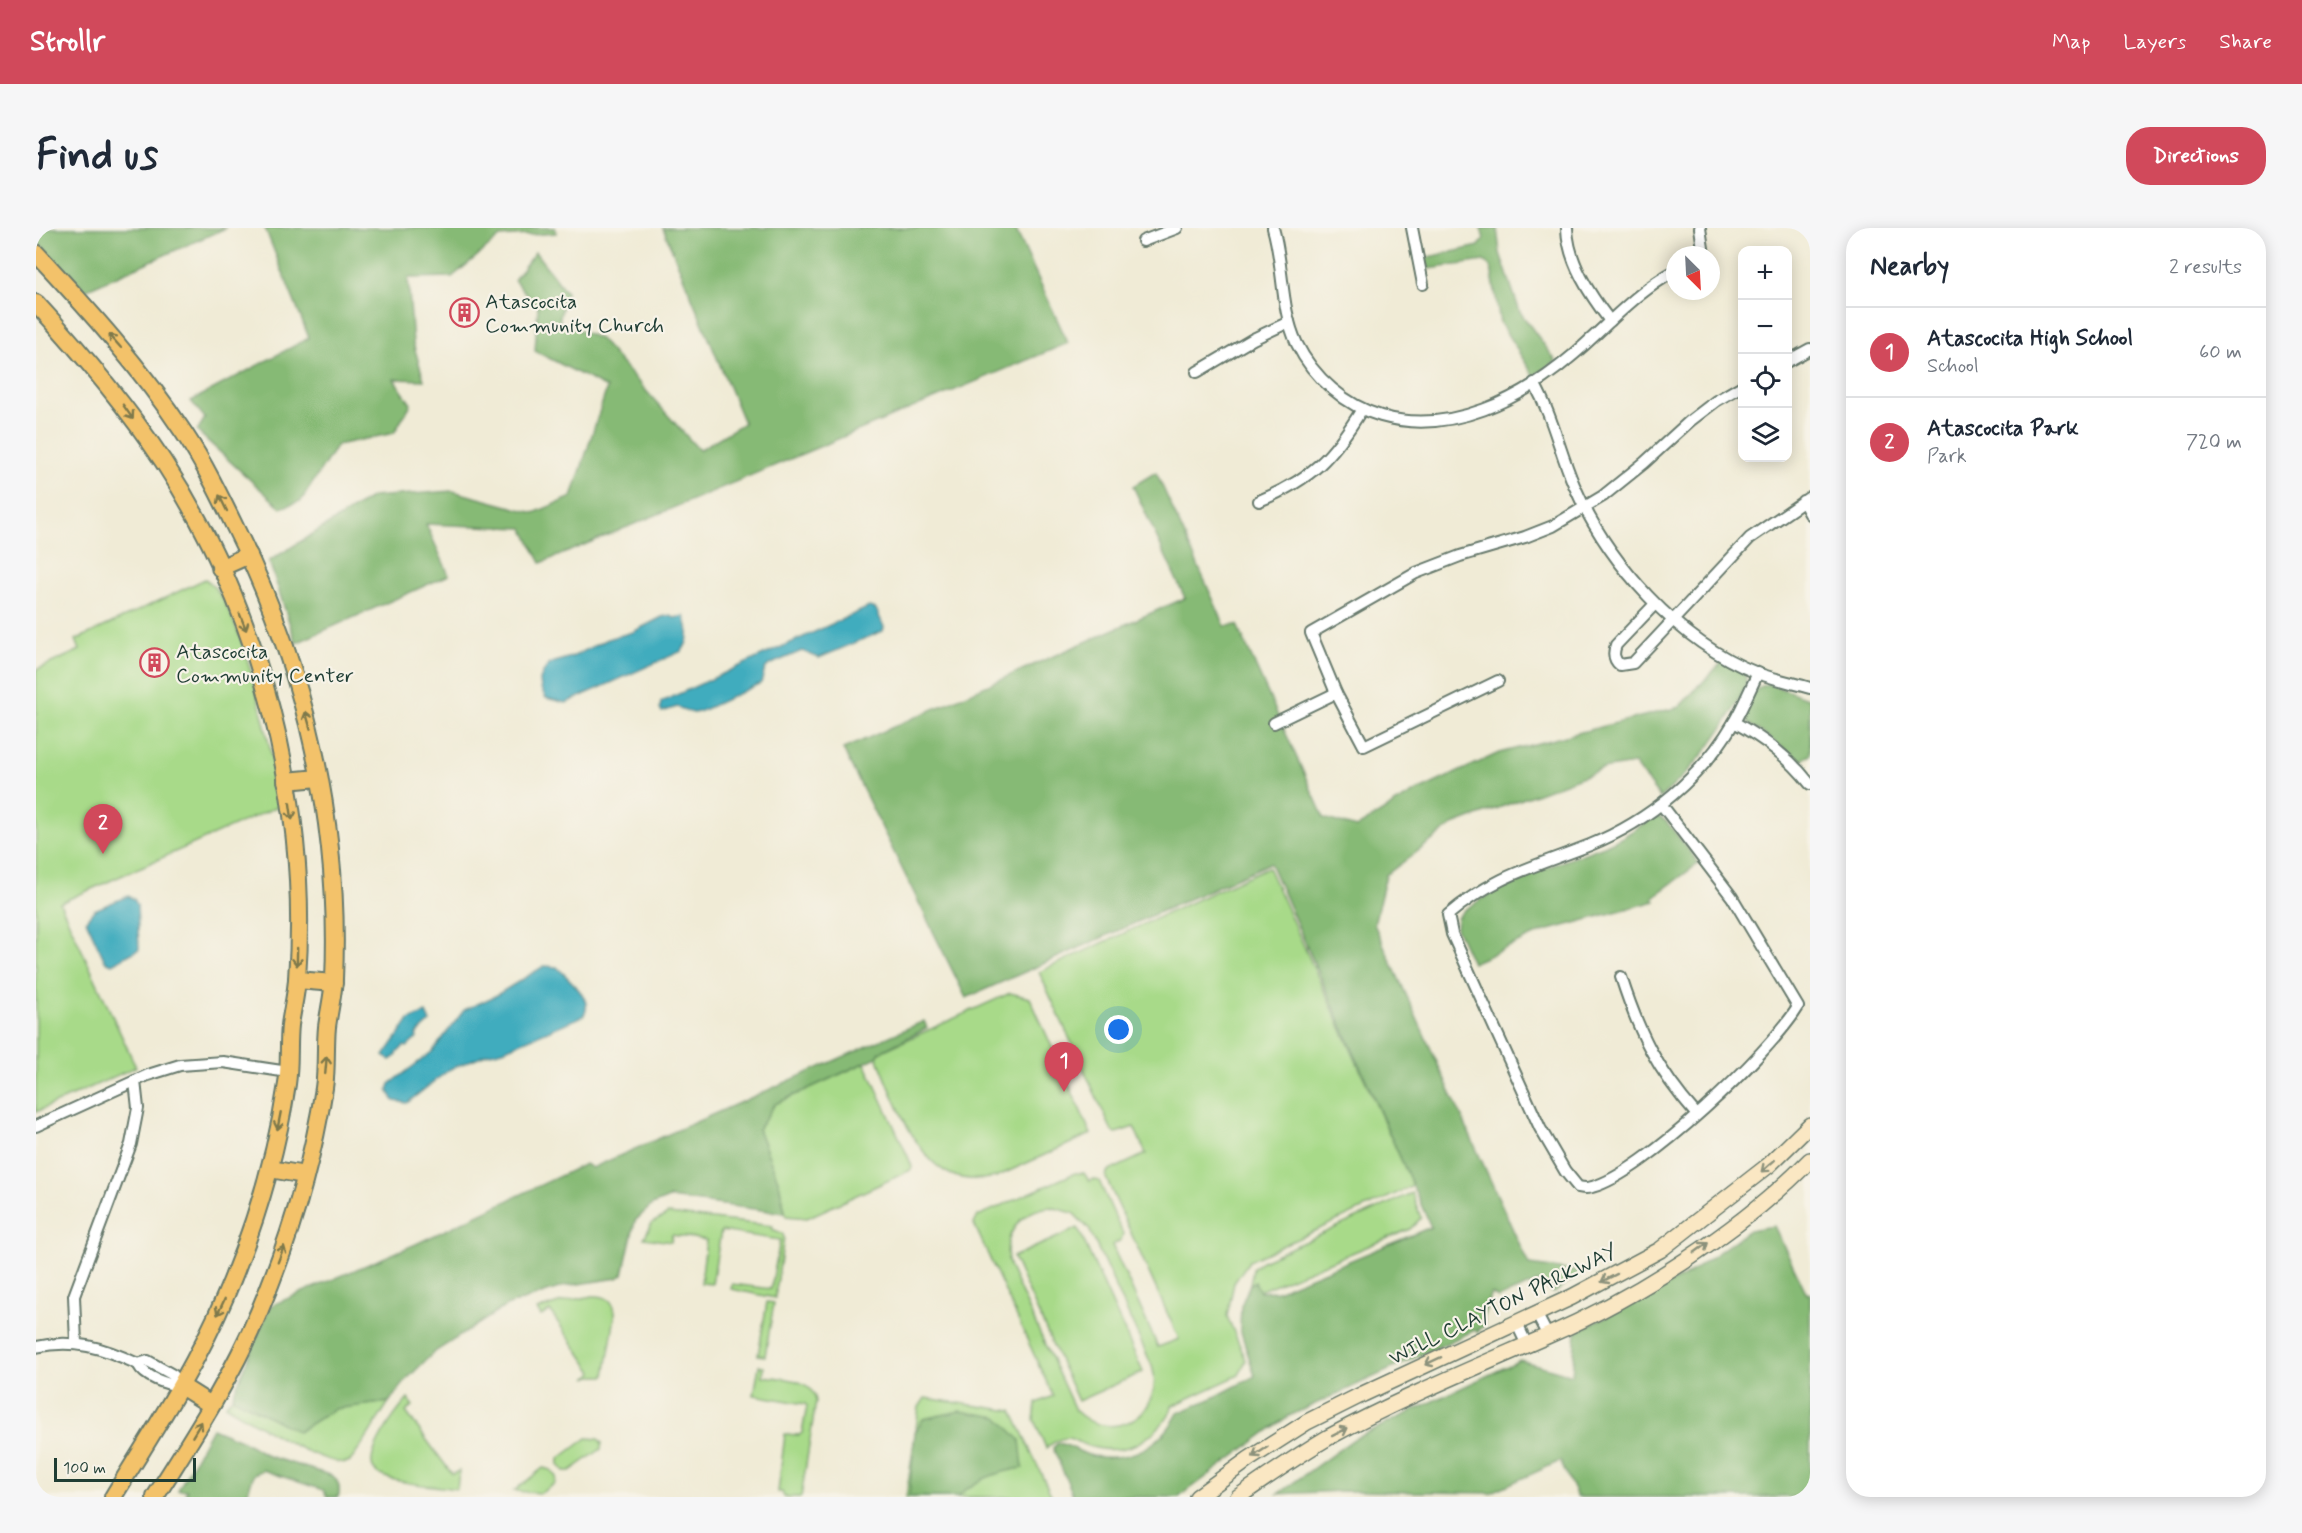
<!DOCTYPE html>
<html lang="en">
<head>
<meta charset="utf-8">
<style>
  body { margin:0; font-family:Mynerve,sans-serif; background:#f6f6f7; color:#1f2937 }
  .controls { position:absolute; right:18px; top:18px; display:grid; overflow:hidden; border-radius:12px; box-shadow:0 3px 15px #0003 }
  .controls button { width:54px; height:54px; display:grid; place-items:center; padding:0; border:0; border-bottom:2px solid #e0e1e3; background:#fff; color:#1f2937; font:30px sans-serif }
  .compass { position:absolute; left:1630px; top:18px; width:54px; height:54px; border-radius:50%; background:#fff; box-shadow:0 3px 15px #0003; rotate:156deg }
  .scale { position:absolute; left:18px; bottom:15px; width:142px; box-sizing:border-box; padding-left:6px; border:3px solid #1f3d34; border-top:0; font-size:16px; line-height:21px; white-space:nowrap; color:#1f3d34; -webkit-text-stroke:4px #f7f3e8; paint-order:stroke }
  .you { position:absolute; left:1083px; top:802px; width:21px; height:21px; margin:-15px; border:4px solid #fff; border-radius:50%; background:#1a73e8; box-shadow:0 0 0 9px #1a73e833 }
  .badge { display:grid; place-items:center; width:39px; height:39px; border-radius:50%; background:#d1495b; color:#fff; font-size:20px; font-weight:700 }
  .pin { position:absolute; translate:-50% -50px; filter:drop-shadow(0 2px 3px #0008) }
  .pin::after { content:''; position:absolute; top:32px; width:21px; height:18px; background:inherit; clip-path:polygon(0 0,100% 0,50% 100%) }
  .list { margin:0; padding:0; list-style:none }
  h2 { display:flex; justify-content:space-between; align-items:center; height:78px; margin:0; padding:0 24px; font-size:26px }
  h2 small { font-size:20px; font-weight:400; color:#747a83 }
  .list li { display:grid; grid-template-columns:39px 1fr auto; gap:18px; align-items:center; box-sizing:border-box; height:90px; padding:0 24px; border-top:2px solid #e0e1e3 }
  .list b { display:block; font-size:22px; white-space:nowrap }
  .list p { margin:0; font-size:20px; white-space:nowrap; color:#747a83 }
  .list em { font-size:20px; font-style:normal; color:#747a83 }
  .icon { flex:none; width:33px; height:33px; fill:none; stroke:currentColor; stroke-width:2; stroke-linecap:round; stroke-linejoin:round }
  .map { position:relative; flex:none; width:1774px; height:1269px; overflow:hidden; border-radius:24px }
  header { display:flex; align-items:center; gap:36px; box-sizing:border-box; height:84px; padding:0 30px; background:#d1495b; color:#fff }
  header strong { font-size:28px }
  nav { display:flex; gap:33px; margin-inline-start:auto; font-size:21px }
  .intro { display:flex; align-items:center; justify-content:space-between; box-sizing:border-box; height:144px; padding:0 36px }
  h1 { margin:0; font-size:42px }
  .button { padding:15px 27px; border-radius:24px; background:#d1495b; color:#fff; font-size:21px; font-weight:700 }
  main { display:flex; gap:36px; padding:0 36px }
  aside { flex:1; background:#fff; border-radius:24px; box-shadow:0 3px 15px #0003 }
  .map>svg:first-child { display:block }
  .green { fill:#a8da89; stroke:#648c5e; stroke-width:1.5; fill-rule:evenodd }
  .forest { fill:#86ba75; stroke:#527c54; stroke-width:1.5 }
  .water { fill:#40acbe; stroke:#307479; stroke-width:1.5 }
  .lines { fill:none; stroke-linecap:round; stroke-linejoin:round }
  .minor-casing { stroke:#687a6d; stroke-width:14 }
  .secondary-casing { stroke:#687a6d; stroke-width:18 }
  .primary-casing { stroke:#687a6d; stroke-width:20 }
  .minor { stroke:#fff; stroke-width:10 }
  .secondary { stroke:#fae7c3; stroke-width:15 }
  .primary { stroke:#f3c26a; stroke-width:16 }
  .oneway { stroke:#7e794c }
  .oneway2 { stroke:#8c927c }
  .labels { text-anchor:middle; stroke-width:4.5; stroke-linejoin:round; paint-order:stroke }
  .poi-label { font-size:21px; fill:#1f3d34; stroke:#f7f3e8; text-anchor:start }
  .street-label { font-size:21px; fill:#1f3d34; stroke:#f7f3e8 }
</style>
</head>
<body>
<header>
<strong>Strollr</strong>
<nav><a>Map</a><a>Layers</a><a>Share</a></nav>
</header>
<div class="intro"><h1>Find us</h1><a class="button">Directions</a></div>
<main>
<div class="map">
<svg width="1774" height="1269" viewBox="0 0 1774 1269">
  <rect width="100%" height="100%" fill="#f7f3e8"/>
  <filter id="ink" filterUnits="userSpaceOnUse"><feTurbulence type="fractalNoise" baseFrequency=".0167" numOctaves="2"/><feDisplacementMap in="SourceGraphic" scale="12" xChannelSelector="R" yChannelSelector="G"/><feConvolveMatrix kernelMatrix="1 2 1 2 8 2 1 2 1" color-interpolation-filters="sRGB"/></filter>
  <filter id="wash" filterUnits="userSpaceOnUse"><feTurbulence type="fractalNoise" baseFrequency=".008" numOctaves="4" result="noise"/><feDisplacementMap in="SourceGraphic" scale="24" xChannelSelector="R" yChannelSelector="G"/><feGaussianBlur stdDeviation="1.35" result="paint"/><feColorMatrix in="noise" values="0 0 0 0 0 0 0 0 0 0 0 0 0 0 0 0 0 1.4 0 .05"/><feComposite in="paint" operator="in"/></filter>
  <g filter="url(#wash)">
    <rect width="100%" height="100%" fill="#f0ebd6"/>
    <g class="green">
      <path d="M 169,351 C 207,373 237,532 245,577 L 24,675 L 100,839 L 0,884 L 0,442 L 44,422 L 40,412 Z"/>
      <path d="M 1232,639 L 1377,958 L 1213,1033 L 1198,1055 L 1191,1088 L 1210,1132 L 1203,1147 L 1136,1178 C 1135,1187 1127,1195 1121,1201 C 1102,1220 1078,1226 1052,1218 C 1046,1216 1037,1210 1031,1210 C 1023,1210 1015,1216 1010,1220 L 998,1192 L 1000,1175 L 1017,1168 L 938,996 L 942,988 L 1039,945 L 1048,945 L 1053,953 L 1058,951 L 1063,953 L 1087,1006 L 1085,1012 L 1076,1017 L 1122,1119 L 1143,1111 L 1070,950 L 1071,944 L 1110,926 L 1098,899 L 1080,905 L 1076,903 L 1003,744 ZM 1015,979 L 1037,985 L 1053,1001 L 1116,1138 C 1131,1187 1074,1218 1039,1182 L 974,1040 C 964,1009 983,982 1015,979 Z"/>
      <path d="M 974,765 L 994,770 L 1055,906 L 960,949 C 945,952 928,953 914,946 C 877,929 856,864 841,829 L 844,824 Z"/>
      <polygon points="829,835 873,931 876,939 875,942 771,990 750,988 743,955 722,901 739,876"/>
      <polygon points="1376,965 1385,990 1374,1001 1223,1063 1214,1056 1217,1041 1226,1033"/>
      <polygon points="632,986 737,998 736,1001 746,1005 748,1009 739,1070 695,1061 696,1056 735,1061 744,1012 685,1003 676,1056 665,1055 670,1012 636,1007 635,1014 608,1010 616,995"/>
      <polygon points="1042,1000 1107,1144 1042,1173 977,1029"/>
      <path d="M 556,1068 C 570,1067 580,1073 579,1088 L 569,1148 L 556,1148 L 551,1150 L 557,1144 L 514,1083 L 505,1088 L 501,1082 L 526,1074 Z"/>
      <polygon points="731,1074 738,1075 729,1128 722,1127"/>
      <path d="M 723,1138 L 728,1139 L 727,1148 C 746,1151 776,1149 780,1173 L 765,1269 L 748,1269 L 746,1264 L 742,1264 L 749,1206 L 763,1207 L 766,1205 L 771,1178 L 769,1176 L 718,1167 Z"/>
      <path d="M 196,1169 L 262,1204 L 298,1181 L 353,1174 C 347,1183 319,1230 314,1233 C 295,1244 212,1191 192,1179 L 190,1177 Z"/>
      <polygon points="889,1170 976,1183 1016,1269 870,1269 883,1179"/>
      <path d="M 372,1171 L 377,1178 L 370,1184 L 416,1246 L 423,1243 L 421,1261 C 402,1258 352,1256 339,1243 C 325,1229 362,1182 372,1171 Z"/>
      <polygon points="551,1210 562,1211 566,1215 565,1221 534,1243 528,1243 523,1237 523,1231"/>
      <polygon points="507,1240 515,1242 520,1249 519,1255 505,1265 478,1263"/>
    </g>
    <g class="forest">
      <polygon points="0,0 190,0 49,62 0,13"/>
      <polygon points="229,0 519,0 520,5 464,9 416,49 372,50 377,115 388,152 358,151 375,176 358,205 301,217 265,273 245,280 161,203 169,190 155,173 273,110"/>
      <polygon points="627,0 979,0 1032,115 505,335 487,300 390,296 413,347 260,415 233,333 336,269 417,263 498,285 536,269 571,160 499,123 502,79 478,52 499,24 530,64 523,93 564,111 663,222 708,195"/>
      <polygon points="1445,0 1461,0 1464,25 1484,84 1520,133 1498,148 1464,95 1455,39 1448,33 1393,41 1388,30 1443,18 1448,11"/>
      <path d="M 1120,244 L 1189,398 L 1201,397 L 1288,590 L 1320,600 L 1375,566 L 1463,525 L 1643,479 L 1687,433 C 1695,437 1710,442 1710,452 C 1711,458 1706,464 1704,469 C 1685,509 1657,541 1624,570 L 1598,536 L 1566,541 L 1417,597 L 1350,647 L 1338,696 L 1493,1037 L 1547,1044 L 1518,1065 L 1501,1054 L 1462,1070 L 1455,1065 L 1448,1086 L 1448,1098 L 1443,1101 L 1442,1104 L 1439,1102 L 1251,1189 L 1143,1269 L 1038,1269 L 1017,1220 L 1022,1215 C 1035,1217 1045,1226 1057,1228 C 1095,1234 1125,1218 1142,1185 L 1179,1169 L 1219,1148 L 1204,1101 L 1205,1078 L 1214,1056 L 1219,1054 L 1224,1064 L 1241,1063 L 1395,999 L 1234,635 L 930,770 L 807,521 L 1149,370 L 1097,258 Z"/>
      <path d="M 1733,456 L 1774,471 L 1774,526 L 1763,535 L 1747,520 L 1711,494 C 1708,479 1718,457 1733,456 Z"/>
      <polygon points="1623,589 1630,593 1663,635 1617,669 1619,673 1506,704 1436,735 1420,700 1421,690 1428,682 1477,652 1568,618 1587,609 1616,590"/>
      <polygon points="888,793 891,800 844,824 841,829 739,876 722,901 743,955 749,985 633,970 616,977 599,993 587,1046 582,1050 529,1058 470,1078 397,1125 373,1149 353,1174 298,1181 262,1204 196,1169 234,1078 380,1016 549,936 556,940"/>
      <polygon points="1738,998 1771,1066 1774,1065 1774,1269 1541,1269 1524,1233 1454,1265 1308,1263 1242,1266 1318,1211 1484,1132 1536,1147 1540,1104 1651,1047 1713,1002"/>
      <path d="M 924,1183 L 962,1189 L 984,1212 L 987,1240 C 962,1244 939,1251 922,1269 L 873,1269 L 879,1204 L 887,1191 Z"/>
      <path d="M 176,1200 L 207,1213 L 232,1228 L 297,1248 C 303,1254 305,1260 302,1269 L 291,1269 L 287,1262 L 227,1242 L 218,1246 L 210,1269 L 149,1269 L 151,1262 L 142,1262 Z"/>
    </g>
    <g class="water">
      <polygon points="833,379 840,381 848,399 847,403 783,430 766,423 733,437 729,441 725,455 663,484 657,485 641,479 626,484 624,480 625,474"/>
      <path d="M 635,387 L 638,390 L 648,388 C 653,403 655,410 646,423 L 530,475 L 510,470 L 505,460 L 504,452 L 508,443 L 513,436 L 538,428 L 572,411 L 597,404 L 626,389 Z"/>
      <polygon points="92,668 98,671 101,677 103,721 76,736 69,733 50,692 58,682"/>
      <path d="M 508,738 L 521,739 C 532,751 560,772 547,788 L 467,822 L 450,826 L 414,841 L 371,875 L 358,873 L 352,862 L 354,856 L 397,823 L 428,782 L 459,768 Z"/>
      <polygon points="390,785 394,794 380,807 381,810 371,819 368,818 361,825 361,827 354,832 348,828 373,792"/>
    </g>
  </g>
  <g filter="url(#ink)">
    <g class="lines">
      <defs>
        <g id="minor">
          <path d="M 1237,0 C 1248,38 1244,80 1261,116 C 1277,149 1310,178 1345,188 C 1414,208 1486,171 1537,127 C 1571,98 1600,64 1639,43"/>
          <polyline points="1376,0 1387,56"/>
          <path d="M 1531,0 C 1532,34 1554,67 1574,93"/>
          <polyline points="1664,0 1668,27"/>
          <polyline points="1107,13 1141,0"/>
          <polyline points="1752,133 1774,121"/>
          <polyline points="1161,144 1217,111 1253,94"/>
          <path d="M 1498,155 C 1517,189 1523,222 1538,257 C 1571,334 1642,414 1721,445 C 1738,451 1757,455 1774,460"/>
          <path d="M 1223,273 C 1276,251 1297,229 1326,181"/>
          <polyline points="1767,273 1774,286"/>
          <path d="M 1619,376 L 1580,417 C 1577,425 1577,431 1584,437 L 1597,435 L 1714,310 L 1774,269"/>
          <polyline points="1462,453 1328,518 1300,465 1275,405 1380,345 1424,328 1489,309 1517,298 1567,268 1608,235 1654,193 1680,173 1706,158"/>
          <path d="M 1698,494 C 1728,511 1753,529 1774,556"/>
          <polyline points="1238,495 1300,465"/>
          <path d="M 1625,576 L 1696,669 L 1762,779 C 1734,825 1607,946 1556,959 C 1551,961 1547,960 1542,959 L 1529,943 L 1504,900 L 1416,706 L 1412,687 C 1457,648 1501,638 1554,617 C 1613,593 1666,549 1698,494 C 1707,479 1714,461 1722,445"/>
          <path d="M 1585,749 C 1603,805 1621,842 1660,886"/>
          <polyline points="0,898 112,847 144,837 187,834 252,844"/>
          <polyline points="1500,1085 1512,1108"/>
          <polyline points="1480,1094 1491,1117"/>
          <polyline points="40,1115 38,1068 95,916 102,880 99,853"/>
          <path d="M 0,1119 C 37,1110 68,1120 102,1136"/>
          <path d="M 112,1133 L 137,1147 L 145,1158 C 130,1156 109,1150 102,1136 Z"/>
        </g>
        <g id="secondary">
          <polyline points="1161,1269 1213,1231 1271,1194 1327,1166 1536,1069 1624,1022 1733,937 1774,897"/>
          <path d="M 1202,1269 C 1232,1248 1262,1227 1293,1209 C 1363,1171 1438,1140 1511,1108 C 1601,1069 1706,1002 1774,932"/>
        </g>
        <g id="primary">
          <path d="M 0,25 C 53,82 105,140 148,205 C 168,235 184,268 200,301 C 269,440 305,596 298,751 C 297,767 293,783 291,799 C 289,819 291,840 288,860 C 276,937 253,1013 223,1084 C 196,1149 157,1209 119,1269"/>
          <path d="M 0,75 C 46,125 89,176 127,233 C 224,381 274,575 261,751 C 260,767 256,782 254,797 C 252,816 254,836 251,856 C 240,929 218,1001 189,1069 C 159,1140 117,1204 77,1269"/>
          <polyline points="184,340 213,327"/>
          <polyline points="250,553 283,550"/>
          <polyline points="261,752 298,755"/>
          <polyline points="234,941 269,947"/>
          <polyline points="145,1158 175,1177"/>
        </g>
      </defs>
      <use href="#minor" class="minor-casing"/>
      <use href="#secondary" class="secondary-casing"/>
      <use href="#primary" class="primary-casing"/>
      <use href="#minor" class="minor"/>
      <use href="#secondary" class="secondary"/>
      <use href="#primary" class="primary"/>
    </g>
    <defs><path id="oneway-shaft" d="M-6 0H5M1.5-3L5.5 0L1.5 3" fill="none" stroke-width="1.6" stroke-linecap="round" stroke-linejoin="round" transform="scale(1.5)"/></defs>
    <g class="oneway">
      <use href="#oneway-shaft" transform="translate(79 113) rotate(-131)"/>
      <use href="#oneway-shaft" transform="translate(92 184) rotate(55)"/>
      <use href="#oneway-shaft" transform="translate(187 275) rotate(-116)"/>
      <use href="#oneway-shaft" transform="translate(207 394) rotate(68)"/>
      <use href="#oneway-shaft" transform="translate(272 492) rotate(-106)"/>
      <use href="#oneway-shaft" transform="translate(255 583) rotate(82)"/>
      <use href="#oneway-shaft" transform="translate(261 729) rotate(91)"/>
      <use href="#oneway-shaft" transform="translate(290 837) rotate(-85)"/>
      <use href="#oneway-shaft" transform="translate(243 893) rotate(101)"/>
      <use href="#oneway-shaft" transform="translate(245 1026) rotate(-69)"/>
      <use href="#oneway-shaft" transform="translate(185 1079) rotate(115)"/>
      <use href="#oneway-shaft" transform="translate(161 1201) rotate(-59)"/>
    </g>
    <g class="oneway2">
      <use href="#oneway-shaft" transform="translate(1732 938) rotate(139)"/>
      <use href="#oneway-shaft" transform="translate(1665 1020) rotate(-36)"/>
      <use href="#oneway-shaft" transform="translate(1573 1050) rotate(153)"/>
      <use href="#oneway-shaft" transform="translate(1397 1133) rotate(155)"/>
      <use href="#oneway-shaft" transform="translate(1304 1204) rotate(-27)"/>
      <use href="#oneway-shaft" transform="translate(1224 1224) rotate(147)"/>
    </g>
  </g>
  <defs>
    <symbol id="building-ring" viewBox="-11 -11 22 22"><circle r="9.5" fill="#f7f3e8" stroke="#d1495b" stroke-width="1.5"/><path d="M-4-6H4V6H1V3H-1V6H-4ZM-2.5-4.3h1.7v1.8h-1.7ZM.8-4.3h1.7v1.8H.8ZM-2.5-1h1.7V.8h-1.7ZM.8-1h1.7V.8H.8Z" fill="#d1495b"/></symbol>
  </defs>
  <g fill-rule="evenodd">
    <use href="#building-ring" x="412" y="68" width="33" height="33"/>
    <use href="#building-ring" x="102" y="418" width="33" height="33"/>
  </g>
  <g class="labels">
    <g class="poi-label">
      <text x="449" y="80">Atascocita<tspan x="449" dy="24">Community Church</tspan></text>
      <text x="140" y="430">Atascocita<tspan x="140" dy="24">Community Center</tspan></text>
    </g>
    <g class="street-label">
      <text transform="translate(1467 1076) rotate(-26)" y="7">WILL CLAYTON PARKWAY</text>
    </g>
  </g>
</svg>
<div class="controls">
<button>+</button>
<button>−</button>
<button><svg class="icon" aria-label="locate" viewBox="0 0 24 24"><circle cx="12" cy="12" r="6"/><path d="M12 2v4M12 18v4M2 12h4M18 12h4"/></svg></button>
<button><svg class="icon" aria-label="layers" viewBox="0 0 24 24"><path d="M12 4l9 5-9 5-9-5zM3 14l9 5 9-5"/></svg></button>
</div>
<svg class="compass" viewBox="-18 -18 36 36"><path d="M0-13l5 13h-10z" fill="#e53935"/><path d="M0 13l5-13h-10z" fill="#747a83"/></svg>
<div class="scale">100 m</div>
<div class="you"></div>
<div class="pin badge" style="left:1028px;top:864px">1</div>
<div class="pin badge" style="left:67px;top:626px">2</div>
</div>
<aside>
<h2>Nearby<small>2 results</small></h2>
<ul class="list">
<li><span class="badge">1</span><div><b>Atascocita High School</b><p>School</p></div><em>60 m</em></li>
<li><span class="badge">2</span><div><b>Atascocita Park</b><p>Park</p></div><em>720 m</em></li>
</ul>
</aside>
</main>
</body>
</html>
